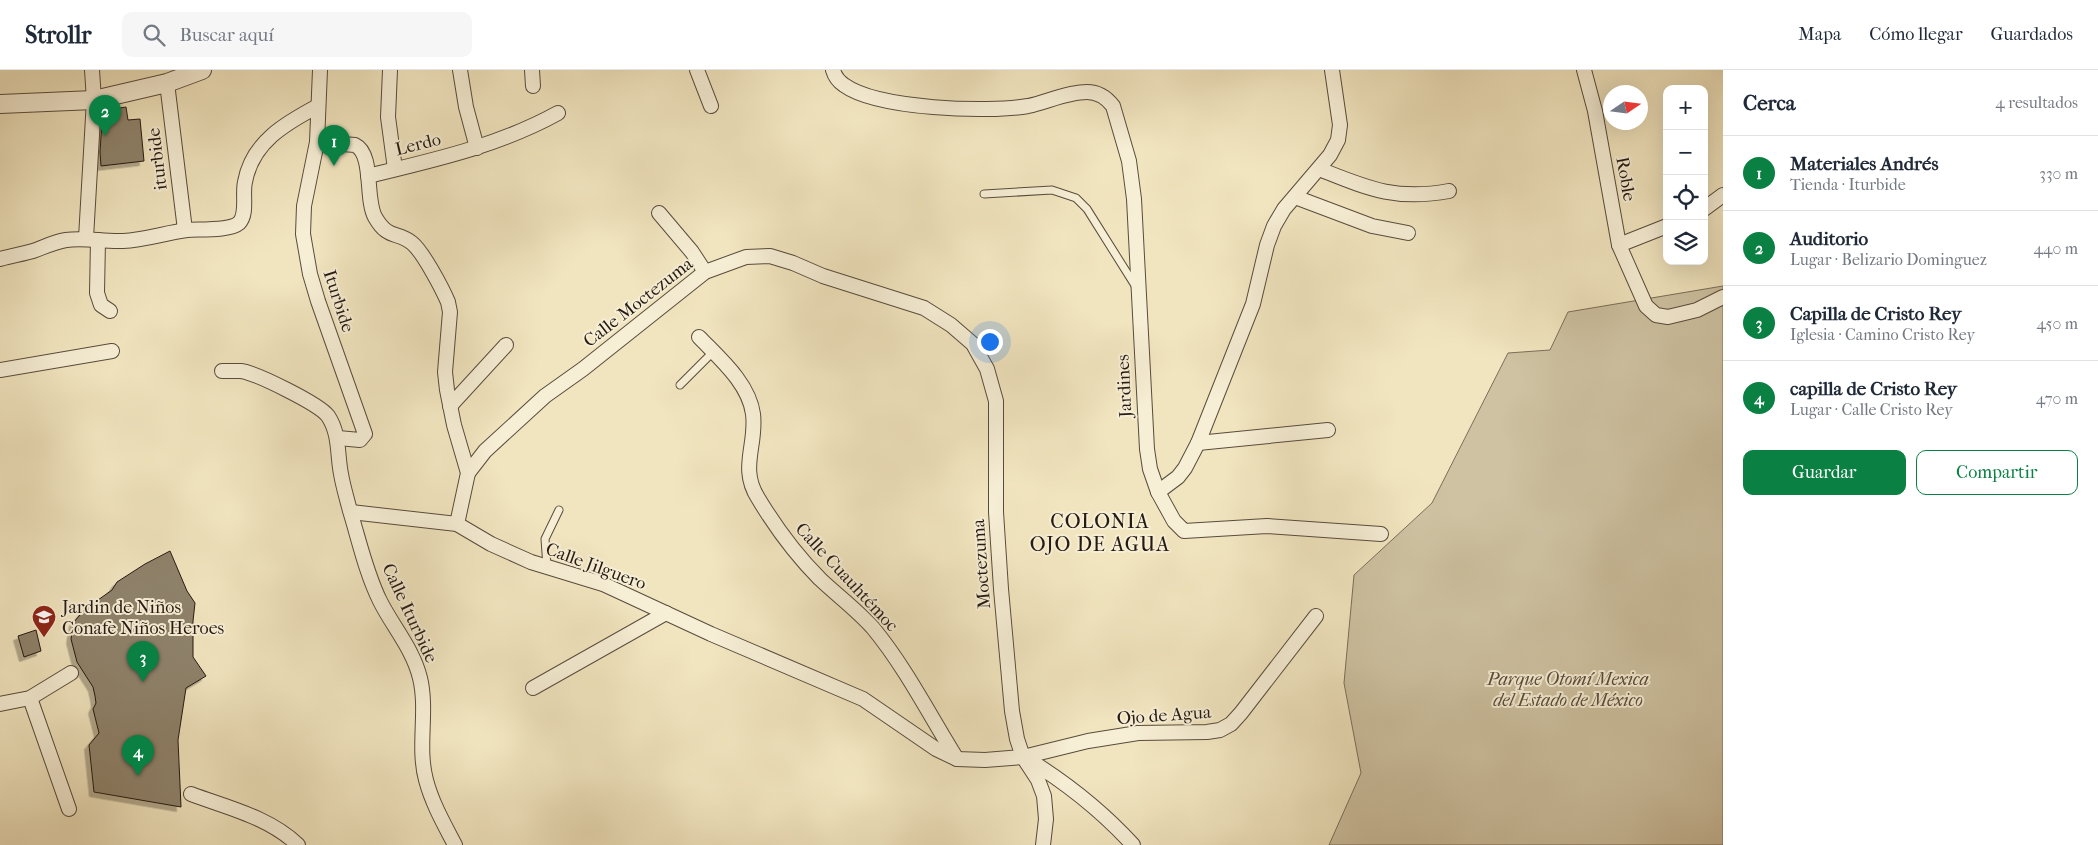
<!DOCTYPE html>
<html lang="es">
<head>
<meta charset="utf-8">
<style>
  body { margin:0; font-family:"IM FELL French Canon",serif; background:#f6f6f7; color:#1f2937 }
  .controls { position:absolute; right:15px; top:15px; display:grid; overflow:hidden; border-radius:10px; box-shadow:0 5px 20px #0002 }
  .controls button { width:45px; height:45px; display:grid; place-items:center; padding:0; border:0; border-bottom:1px solid #e0e1e3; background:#fff; color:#1f2937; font:25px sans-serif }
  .compass { position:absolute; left:1603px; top:15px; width:45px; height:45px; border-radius:50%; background:#fff; box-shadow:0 5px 20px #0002; rotate:77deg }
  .you { position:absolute; left:989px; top:271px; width:18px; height:18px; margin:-12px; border:4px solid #fff; border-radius:50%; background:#1a73e8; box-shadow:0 0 0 8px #1a73e833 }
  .badge { display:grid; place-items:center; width:32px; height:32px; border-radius:50%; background:#0b8043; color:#fff; font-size:16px; font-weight:700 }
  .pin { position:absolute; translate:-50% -41px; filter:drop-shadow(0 1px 2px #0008) }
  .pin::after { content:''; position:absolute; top:26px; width:18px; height:15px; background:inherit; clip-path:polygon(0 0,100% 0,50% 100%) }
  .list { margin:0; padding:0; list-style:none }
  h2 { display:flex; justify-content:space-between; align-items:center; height:65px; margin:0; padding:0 20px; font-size:21px }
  h2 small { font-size:16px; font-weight:400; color:#747a83 }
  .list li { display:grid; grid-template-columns:32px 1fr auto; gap:15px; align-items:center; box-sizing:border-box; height:75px; padding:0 20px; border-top:1px solid #e0e1e3 }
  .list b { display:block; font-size:19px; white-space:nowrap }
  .list p { margin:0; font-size:16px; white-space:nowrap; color:#747a83 }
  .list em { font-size:16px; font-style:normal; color:#747a83 }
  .actions { display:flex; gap:10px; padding:15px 20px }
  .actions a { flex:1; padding:11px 0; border:1px solid #0b8043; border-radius:10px; text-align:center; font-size:18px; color:#0b8043 }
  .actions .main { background:#0b8043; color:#fff }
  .icon { flex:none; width:28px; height:28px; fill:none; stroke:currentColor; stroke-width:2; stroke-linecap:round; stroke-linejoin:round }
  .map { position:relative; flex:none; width:1723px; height:775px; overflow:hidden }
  header { display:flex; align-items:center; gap:30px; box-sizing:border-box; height:70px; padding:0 25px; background:#fff; border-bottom:1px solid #e0e1e3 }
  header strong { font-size:24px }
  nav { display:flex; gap:28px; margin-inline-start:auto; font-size:18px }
  .search { width:350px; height:45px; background:#f6f6f7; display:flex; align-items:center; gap:12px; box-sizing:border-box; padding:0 18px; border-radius:10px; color:#747a83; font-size:19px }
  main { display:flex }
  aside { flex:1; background:#fff }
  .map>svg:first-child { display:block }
  .green { fill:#cec2a2; stroke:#7a6e5a }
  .building { fill:#8f836c; stroke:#251912; filter:url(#shadow) }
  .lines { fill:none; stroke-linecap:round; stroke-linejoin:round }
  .service-casing { stroke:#584c3d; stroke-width:9 }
  .minor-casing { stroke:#584c3d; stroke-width:16 }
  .tertiary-casing { stroke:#584c3d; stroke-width:20 }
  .service { stroke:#f6eed5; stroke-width:7 }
  .minor { stroke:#f6eed5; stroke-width:14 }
  .tertiary { stroke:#f6eed5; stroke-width:18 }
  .labels { text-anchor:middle; stroke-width:4; stroke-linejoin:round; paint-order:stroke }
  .street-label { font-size:18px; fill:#251912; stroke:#f6eed5 }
  .poi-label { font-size:18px; fill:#251912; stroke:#f6eed5; text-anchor:start }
  .park-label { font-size:18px; font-style:italic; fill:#584c3d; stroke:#f6eed5 }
  .quarter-label { font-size:20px; letter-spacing:1px; fill:#251912; stroke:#f6eed5 }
</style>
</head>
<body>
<header>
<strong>Strollr</strong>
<div class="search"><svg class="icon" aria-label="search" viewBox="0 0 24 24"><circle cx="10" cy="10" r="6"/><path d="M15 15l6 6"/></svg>Buscar aquí</div>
<nav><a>Mapa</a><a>Cómo llegar</a><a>Guardados</a></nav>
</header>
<main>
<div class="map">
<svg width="1723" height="775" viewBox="0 0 1723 775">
  <defs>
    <filter id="shadow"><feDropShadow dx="-4.5" dy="4.5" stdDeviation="0" flood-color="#0004"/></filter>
  </defs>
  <rect width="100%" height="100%" fill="#f1e5bf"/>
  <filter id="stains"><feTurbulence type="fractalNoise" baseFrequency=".004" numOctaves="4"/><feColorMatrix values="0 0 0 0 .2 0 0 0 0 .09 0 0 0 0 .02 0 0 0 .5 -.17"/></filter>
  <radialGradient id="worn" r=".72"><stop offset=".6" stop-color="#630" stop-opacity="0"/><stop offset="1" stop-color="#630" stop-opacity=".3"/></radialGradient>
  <polygon class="green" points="1723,216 1723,775 1329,775 1361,703 1344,613 1354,505 1432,433 1508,283 1550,280 1568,242"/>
  <g class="building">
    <polygon points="126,37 128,50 140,49 144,91 101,96 100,82 102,51 110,50 108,40"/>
    <polygon points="170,481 187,521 195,533 193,551 193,587 206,606 186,618 178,670 181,737 94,722 89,675 99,663 93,639 96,633 95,626 93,617 77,592 71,569 74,552 84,540 112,520 117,512 145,494"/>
    <polygon points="36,560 41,581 24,587 18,566"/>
  </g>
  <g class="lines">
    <defs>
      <g id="service">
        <polyline points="984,124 1052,120 1076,128 1087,139 1136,217"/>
        <polyline points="680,315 713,282"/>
        <polyline points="547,497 545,469 559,440"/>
      </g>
      <g id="minor">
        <polyline points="320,0 317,72 304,136 303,164 310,204 318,231 365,364 360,370 338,368"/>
        <polyline points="390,0 388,47 395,99"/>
        <polyline points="460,0 466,37 477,78"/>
        <polyline points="532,0 533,16"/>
        <polyline points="697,0 711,36"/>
        <path d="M 833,0 C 835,7 838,11 844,15 C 877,39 988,43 1028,36 C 1047,32 1067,22 1087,22 C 1098,22 1106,27 1113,36 L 1129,91 L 1134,129 L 1147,379 L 1150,399 L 1158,422 L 1178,407 L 1185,398 L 1198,373 L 1253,234 L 1267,175 L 1274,156 L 1284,139 L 1330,85 L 1338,70 L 1340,55 L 1332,0"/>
        <polyline points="1584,0 1595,41 1619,175 1646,236 1656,245 1668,247 1697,240 1723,227"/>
        <polyline points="167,13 185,160"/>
        <path d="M 317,72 L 355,75 C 374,84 365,129 375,147 C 388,170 397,161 412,173 C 423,182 442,218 448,232 L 450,242 L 445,302 L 447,320 L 454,355 L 468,403 L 457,454"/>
        <path d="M 1319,99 C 1367,118 1395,131 1449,121"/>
        <path d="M 368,106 C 434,90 498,76 558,43"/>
        <polyline points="1295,127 1372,156 1408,163"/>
        <polyline points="1704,139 1723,125"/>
        <polyline points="659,143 692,182 705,202"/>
        <polyline points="86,168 94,30 92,0"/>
        <polyline points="98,170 97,223 101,235 110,241"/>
        <polyline points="1619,175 1667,156"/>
        <path d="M 0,189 C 11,186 22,184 33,181 C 44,177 54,172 66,170 C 85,167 103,172 123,171 C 144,170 165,163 187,160 C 199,159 230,161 239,153 C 248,144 242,124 245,112 C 252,72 286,53 318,36"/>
        <path d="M 699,267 C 719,288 749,313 753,344 C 757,375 739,398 758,428 C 776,458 796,485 820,509 C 838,526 857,540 873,558 C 906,598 930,646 957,689"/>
        <polyline points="0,300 112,281"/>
        <path d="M 222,301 C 228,301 235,301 241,301 C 256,303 319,334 328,346 C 340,364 337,384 341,404 C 343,416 347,429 350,441 C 359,470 366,503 380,531 C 393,557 413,579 420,608 C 428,641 417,677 426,710 C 432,733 444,754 455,775"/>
        <polyline points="450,336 506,275"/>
        <polyline points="1198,373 1328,360"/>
        <polyline points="468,403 485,381 545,326 583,299 705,202 746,187 770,186 793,193 823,206 924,238 951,255 973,274 987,299 996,331 996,442 1001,519 1012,641 1017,669 1023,687 1038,710 1044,726 1046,749 1043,775"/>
        <polyline points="1158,422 1174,451 1184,461 1267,456 1381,464"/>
        <polyline points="351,442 457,454 491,474 531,492 603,514 711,564 863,629 936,679 957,689 985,690 1023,687 1088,671 1138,663 1207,662 1220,660 1231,654 1241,643 1316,546"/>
        <polyline points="533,618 666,543"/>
        <polyline points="30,628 69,739"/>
        <polyline points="0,634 30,628 71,603"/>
        <path d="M 1026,688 C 1065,712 1102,741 1133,775"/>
        <path d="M 191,724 C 228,738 269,747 298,775"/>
      </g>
      <polyline id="tertiary" points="0,34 94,30 167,13 202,0"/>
    </defs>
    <use href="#service" class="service-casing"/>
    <use href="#minor" class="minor-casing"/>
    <use href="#tertiary" class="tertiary-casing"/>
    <use href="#service" class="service"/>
    <use href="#minor" class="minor"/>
    <use href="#tertiary" class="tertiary"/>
  </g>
  <defs>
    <symbol id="school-pin" viewBox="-11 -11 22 30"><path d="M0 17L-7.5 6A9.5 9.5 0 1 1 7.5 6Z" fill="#8f2418" stroke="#f6eed5"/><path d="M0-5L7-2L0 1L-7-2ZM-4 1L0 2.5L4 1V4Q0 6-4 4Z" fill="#fff"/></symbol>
  </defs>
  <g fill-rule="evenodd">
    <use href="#school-pin" x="30" y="533" width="28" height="38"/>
  </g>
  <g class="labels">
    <g class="street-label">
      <text transform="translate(418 74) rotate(-14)" y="6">Lerdo</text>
      <text transform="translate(157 89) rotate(-97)" y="6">iturbide</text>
      <text transform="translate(1626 109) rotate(80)" y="6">Roble</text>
      <text transform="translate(339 231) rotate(72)" y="6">Iturbide</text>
      <text transform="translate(638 232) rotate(-38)" y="6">Calle Moctezuma</text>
      <text transform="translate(1124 316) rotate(-93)" y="6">Jardines</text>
      <text transform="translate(981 494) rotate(-94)" y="6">Moctezuma</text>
      <text transform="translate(596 496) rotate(20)" y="6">Calle Jilguero</text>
      <text transform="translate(847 507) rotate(47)" y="6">Calle Cuauhtémoc</text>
      <text transform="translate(410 543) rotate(65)" y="6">Calle Iturbide</text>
      <text transform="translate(1164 645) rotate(-4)" y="6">Ojo de Agua</text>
    </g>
    <g class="poi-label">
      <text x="62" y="543">Jardin de Niños<tspan x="62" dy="21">Conafe Niños Heroes</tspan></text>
    </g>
    <g class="park-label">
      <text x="1568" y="615">Parque Otomí Mexica<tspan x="1568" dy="21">del Estado de México</tspan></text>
    </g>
    <g class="quarter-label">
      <text x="1100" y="458">COLONIA<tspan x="1100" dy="23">OJO DE AGUA</tspan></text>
    </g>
  </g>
  <rect width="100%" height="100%" filter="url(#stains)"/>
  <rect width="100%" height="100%" fill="url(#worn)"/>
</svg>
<div class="controls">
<button>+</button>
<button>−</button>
<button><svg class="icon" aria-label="locate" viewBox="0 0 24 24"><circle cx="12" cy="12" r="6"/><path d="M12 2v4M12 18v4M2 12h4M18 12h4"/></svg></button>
<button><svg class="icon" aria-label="layers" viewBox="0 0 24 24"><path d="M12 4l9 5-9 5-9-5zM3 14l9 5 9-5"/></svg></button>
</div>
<svg class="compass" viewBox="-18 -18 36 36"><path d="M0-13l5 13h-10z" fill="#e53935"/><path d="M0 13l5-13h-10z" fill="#747a83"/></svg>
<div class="you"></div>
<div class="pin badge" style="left:334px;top:96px">1</div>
<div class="pin badge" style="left:105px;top:66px">2</div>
<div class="pin badge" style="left:143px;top:612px">3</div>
<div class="pin badge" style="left:138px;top:706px">4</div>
</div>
<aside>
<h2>Cerca<small>4 resultados</small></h2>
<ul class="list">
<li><span class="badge">1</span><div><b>Materiales Andrés</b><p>Tienda · Iturbide</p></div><em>330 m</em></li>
<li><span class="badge">2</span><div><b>Auditorio</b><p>Lugar · Belizario Dominguez</p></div><em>440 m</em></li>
<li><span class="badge">3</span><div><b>Capilla de Cristo Rey</b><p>Iglesia · Camino Cristo Rey</p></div><em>450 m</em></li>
<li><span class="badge">4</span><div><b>capilla de Cristo Rey</b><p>Lugar · Calle Cristo Rey</p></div><em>470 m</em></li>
</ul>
<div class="actions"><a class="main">Guardar</a><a>Compartir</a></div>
</aside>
</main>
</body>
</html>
